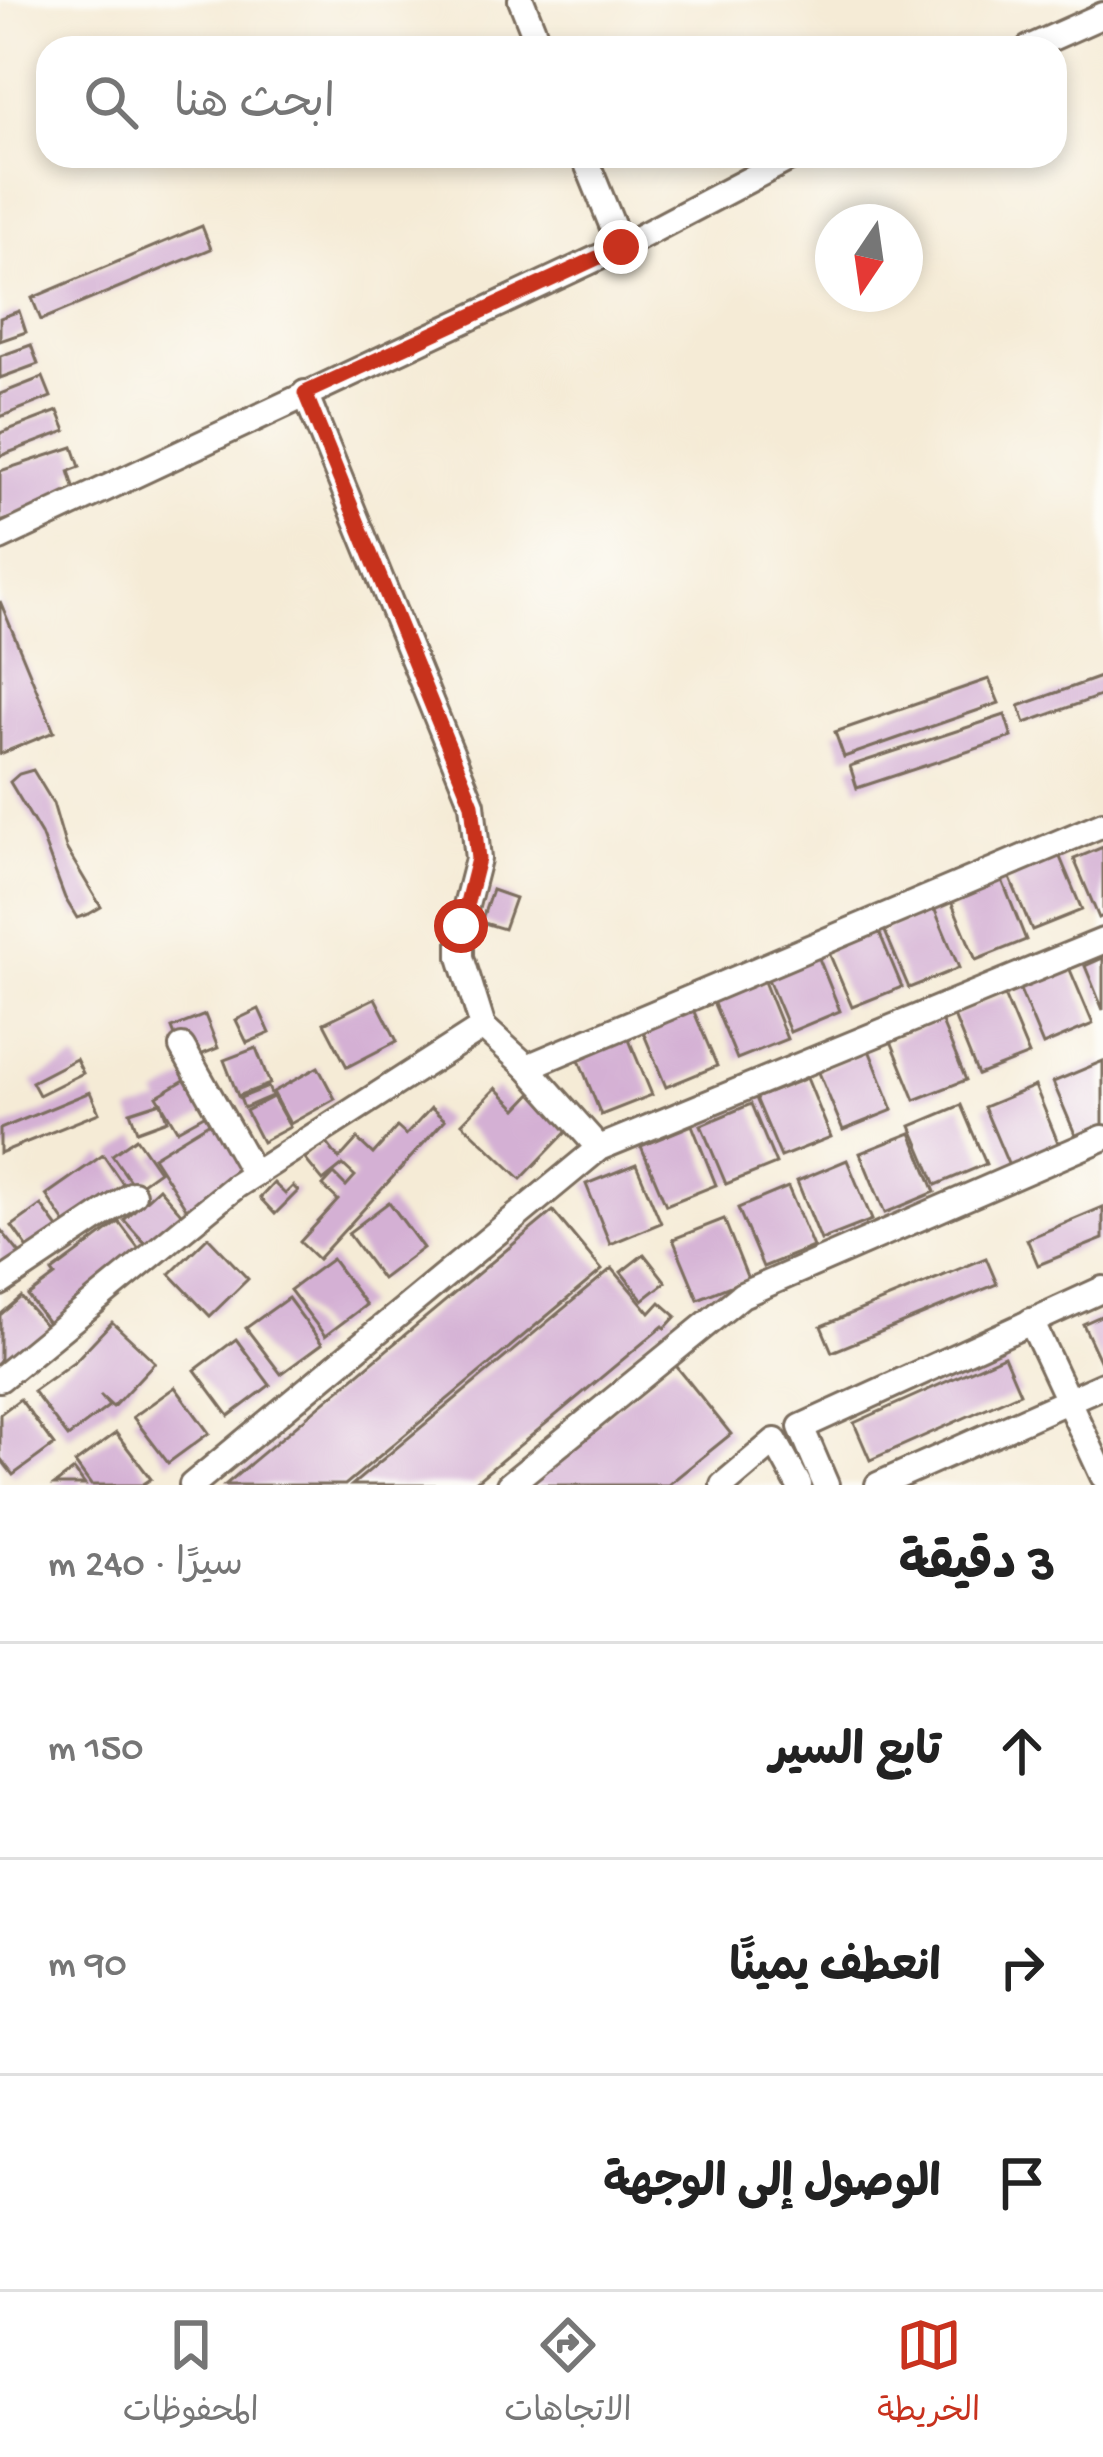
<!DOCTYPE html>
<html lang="ar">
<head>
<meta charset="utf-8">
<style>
  body { margin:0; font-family:"Gochi Hand","Playpen Sans Arabic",sans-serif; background:#f2f2f2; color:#222; direction:rtl }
  .compass { position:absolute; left:815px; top:204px; width:108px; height:108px; border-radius:50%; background:#fff; box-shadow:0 6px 18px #0003; rotate:193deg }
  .stop { position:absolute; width:36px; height:36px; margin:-27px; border:9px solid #c8321e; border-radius:50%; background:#fff }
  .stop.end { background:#c8321e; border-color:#fff; box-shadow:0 3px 12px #0008 }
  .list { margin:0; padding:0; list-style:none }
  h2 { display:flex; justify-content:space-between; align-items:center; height:156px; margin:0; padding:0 48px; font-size:51px }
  h2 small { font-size:39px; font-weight:400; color:#767676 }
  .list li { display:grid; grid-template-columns:78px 1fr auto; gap:36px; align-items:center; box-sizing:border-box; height:216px; padding:0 48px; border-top:3px solid #e0e0e0 }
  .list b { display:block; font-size:45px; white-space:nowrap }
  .list em { font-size:39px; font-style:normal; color:#767676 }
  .icon { flex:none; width:66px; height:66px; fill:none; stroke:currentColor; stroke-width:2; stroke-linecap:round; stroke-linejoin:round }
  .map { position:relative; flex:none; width:1103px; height:1485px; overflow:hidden; direction:ltr }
  .search { position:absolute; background:#fff; box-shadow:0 6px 18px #0003; left:36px; right:36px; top:36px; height:132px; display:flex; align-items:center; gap:30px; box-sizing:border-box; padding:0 42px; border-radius:36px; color:#767676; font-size:45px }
  .sheet { height:804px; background:#fff }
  nav { display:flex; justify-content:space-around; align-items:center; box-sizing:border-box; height:168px; border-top:3px solid #e0e0e0; background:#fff; font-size:33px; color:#767676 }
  nav a { display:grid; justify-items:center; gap:6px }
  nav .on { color:#c8321e }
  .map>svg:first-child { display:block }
  .building { fill:#d4b0d4 }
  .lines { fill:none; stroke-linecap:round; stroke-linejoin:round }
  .minor-casing { stroke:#7c6e5e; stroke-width:30 }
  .minor { stroke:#fff; stroke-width:24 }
  .route { stroke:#c8321e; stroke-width:15 }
</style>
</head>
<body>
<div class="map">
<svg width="1103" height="1485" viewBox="0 0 1103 1485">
  <rect width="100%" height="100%" fill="#fdfcf7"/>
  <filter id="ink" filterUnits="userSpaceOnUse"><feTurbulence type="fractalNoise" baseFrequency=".00833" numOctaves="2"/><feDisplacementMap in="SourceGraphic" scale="24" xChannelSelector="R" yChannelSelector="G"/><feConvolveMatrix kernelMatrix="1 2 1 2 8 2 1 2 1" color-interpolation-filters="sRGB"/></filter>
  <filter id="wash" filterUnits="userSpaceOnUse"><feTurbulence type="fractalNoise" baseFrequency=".004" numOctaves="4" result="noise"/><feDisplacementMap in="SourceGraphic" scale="48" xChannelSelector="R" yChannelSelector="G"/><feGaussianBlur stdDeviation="2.7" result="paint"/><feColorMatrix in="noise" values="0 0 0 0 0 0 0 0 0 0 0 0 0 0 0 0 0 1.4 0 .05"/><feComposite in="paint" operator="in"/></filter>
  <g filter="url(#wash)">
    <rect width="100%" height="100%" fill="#f5ebd6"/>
    <g id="blocks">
      <g class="building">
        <polygon points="202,226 211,249 41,320 32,298"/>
        <polygon points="19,311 26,332 0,341 0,318"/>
        <polygon points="31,345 38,364 0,378 0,356"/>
        <polygon points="43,377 51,397 0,417 0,394"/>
        <polygon points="58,411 66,431 0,456 0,433"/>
        <polygon points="73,447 80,467 69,471 77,497 0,522 0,471"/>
        <polygon points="0,601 54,732 0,754"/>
        <polygon points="1103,676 1103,695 1025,723 1019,706"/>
        <polygon points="989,679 999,703 844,757 835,732"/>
        <polygon points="1005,715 1012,737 857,788 850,766"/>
        <polygon points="33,770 53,803 66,848 101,907 89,914 77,918 65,898 41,834 10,782 19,774"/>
        <polygon points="1103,847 1103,916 1099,918 1074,859"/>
        <polygon points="1057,850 1082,910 1032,930 1007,871"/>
        <polygon points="1002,880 1026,940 976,960 951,901"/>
        <polygon points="492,890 515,898 504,929 481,922"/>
        <polygon points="934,908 959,968 909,988 884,929"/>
        <polygon points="877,927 902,987 852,1007 827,948"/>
        <polygon points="816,951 840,1011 790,1032 765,972"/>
        <polygon points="1103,958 1103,1010 1085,966"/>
        <polygon points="1068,965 1093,1024 1043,1045 1018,985"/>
        <polygon points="763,979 787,1039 737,1059 712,999"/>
        <polygon points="1004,995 1029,1055 978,1075 954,1016"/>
        <polygon points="375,998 397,1041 347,1067 324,1023"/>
        <polygon points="692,1007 717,1066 666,1087 641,1027"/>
        <polygon points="259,1009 270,1033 247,1043 236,1020"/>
        <polygon points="205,1015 218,1048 185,1061 172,1028"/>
        <polygon points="941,1020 966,1080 915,1100 891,1041"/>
        <polygon points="627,1035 652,1095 601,1115 577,1055"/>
        <polygon points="256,1048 270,1084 238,1096 224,1060"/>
        <polygon points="869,1050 893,1110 843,1130 818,1070"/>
        <polygon points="76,1059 83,1073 39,1095 32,1082"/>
        <polygon points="1103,1061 1103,1131 1078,1141 1053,1082"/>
        <polygon points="318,1067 335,1099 290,1124 273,1092"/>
        <polygon points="193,1075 213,1110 177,1130 157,1096"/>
        <polygon points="807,1078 831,1137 781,1157 756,1098"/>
        <polygon points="1035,1086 1059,1145 1009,1166 984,1107"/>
        <polygon points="268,1087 272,1096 244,1108 240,1098"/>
        <polygon points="538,1087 575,1123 521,1179 462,1123 496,1088 517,1109"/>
        <polygon points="90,1092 99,1113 0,1153 0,1129"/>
        <polygon points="273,1097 290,1127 262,1142 246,1111"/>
        <polygon points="161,1102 167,1120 137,1131 130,1112"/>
        <polygon points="751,1104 776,1164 726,1184 701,1125"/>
        <polygon points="961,1105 986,1164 936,1185 911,1126"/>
        <polygon points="431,1108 445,1120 318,1259 300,1242 338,1200 323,1186 334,1174 346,1186 355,1176 343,1165 323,1181 305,1159 326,1142 339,1159 357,1139 373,1154 397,1127 406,1135"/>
        <polygon points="228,1111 259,1161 213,1189 219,1199 191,1216 153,1157"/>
        <polygon points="692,1125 716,1185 666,1205 641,1146"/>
        <polygon points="911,1133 935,1192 885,1213 860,1153"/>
        <polygon points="136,1138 159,1171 135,1188 112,1155"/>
        <polygon points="103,1155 127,1190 70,1230 46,1195"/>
        <polygon points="847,1160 872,1220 821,1240 797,1181"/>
        <polygon points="636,1164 661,1223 610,1244 586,1184"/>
        <polygon points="274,1183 285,1194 293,1186 298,1191 275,1214 260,1198"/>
        <polygon points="788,1187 813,1247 763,1267 738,1208"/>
        <polygon points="159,1188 189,1222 154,1253 124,1220"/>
        <polygon points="389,1202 423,1248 382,1279 348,1233"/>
        <polygon points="41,1205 64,1236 35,1258 12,1226"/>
        <polygon points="1103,1207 1103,1239 1038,1265 1027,1239"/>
        <polygon points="553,1211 602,1270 345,1485 225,1485"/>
        <polygon points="724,1219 748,1279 698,1299 673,1239"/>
        <polygon points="119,1222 143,1254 54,1331 28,1296 55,1276 52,1272"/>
        <polygon points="0,1229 26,1261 0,1282"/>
        <polygon points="208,1237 248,1279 210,1316 170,1274"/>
        <polygon points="644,1254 666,1282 643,1300 621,1272"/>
        <polygon points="986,1258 997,1284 832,1352 821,1326"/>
        <polygon points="332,1259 366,1305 325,1336 290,1290"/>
        <polygon points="612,1268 650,1313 660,1302 676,1316 665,1328 663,1326 472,1485 352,1485"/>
        <polygon points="21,1297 50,1331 0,1373 0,1315"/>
        <polygon points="288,1298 322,1344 281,1374 246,1328"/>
        <polygon points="1103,1315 1103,1367 1083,1324"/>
        <polygon points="112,1322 155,1362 113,1407 100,1395 109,1406 68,1437 33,1391 75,1361"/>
        <polygon points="236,1339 270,1385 229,1416 195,1370"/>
        <polygon points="1004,1356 1020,1393 870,1460 854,1423"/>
        <polygon points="673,1362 731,1434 668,1485 521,1485"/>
        <polygon points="175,1387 209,1433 168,1463 133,1417"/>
        <polygon points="20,1399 54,1445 13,1475 0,1458 0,1414"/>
        <polygon points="116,1433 151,1479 142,1485 91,1485 75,1463"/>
        <polygon points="74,1470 85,1485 54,1485"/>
      </g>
    </g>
  </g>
  <g filter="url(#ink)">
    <use href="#blocks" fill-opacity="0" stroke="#7c6e5e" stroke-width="3"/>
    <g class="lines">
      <defs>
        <g id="minor">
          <polyline points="521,0 540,48"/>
          <polyline points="1029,48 1103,15"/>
          <polyline points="584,156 621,247"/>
          <polyline points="305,393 472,804 478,859 461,925 461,957 483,1027 527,1067 599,1148"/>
          <polyline points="0,538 621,247 794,156"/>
          <polyline points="182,1047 254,1174"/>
          <polyline points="527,1067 1103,824"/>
          <polyline points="0,1283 133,1194"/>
          <polyline points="1031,1321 1103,1476"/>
          <polyline points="0,1379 236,1186 483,1027"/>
          <polyline points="192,1485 599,1148 1103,941"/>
          <polyline points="509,1485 742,1295 1103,1138"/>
          <polyline points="723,1485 775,1441 799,1485"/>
          <polyline points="826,1485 801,1427 1103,1289"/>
          <polyline points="878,1485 1103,1385"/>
        </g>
      </defs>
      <use href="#minor" class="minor-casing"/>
      <use href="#minor" class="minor"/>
    </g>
  </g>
  <g class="lines" filter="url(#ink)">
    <polyline class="route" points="461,926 478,859 472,804 305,393 621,247"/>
  </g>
</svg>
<svg class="compass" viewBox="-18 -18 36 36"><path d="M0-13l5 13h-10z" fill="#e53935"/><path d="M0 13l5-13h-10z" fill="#767676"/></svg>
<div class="stop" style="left:461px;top:926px"></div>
<div class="stop end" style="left:621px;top:247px"></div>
<div class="search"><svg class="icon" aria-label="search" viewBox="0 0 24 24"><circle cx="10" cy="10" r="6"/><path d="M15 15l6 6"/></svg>ابحث هنا</div>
</div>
<section class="sheet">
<h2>3 دقيقة<small>سيرًا · 240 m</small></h2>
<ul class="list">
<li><svg class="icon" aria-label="ahead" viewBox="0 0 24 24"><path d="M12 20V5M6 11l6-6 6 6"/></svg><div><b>تابع السير</b></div><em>150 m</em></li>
<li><svg class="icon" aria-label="right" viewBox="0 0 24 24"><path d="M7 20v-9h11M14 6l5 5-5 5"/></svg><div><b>انعطف يمينًا</b></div><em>90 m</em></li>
<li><svg class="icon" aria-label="arrive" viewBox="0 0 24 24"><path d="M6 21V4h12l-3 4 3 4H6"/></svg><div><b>الوصول إلى الوجهة</b></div></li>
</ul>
</section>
<nav>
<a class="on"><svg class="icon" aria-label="map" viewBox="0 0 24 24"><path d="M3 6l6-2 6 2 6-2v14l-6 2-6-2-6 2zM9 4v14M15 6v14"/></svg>الخريطة</a>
<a><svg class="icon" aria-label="directions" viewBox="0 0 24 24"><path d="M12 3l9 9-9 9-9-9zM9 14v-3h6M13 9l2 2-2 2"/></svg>الاتجاهات</a>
<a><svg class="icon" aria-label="saved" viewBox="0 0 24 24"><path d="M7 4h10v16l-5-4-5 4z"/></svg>المحفوظات</a>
</nav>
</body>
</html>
